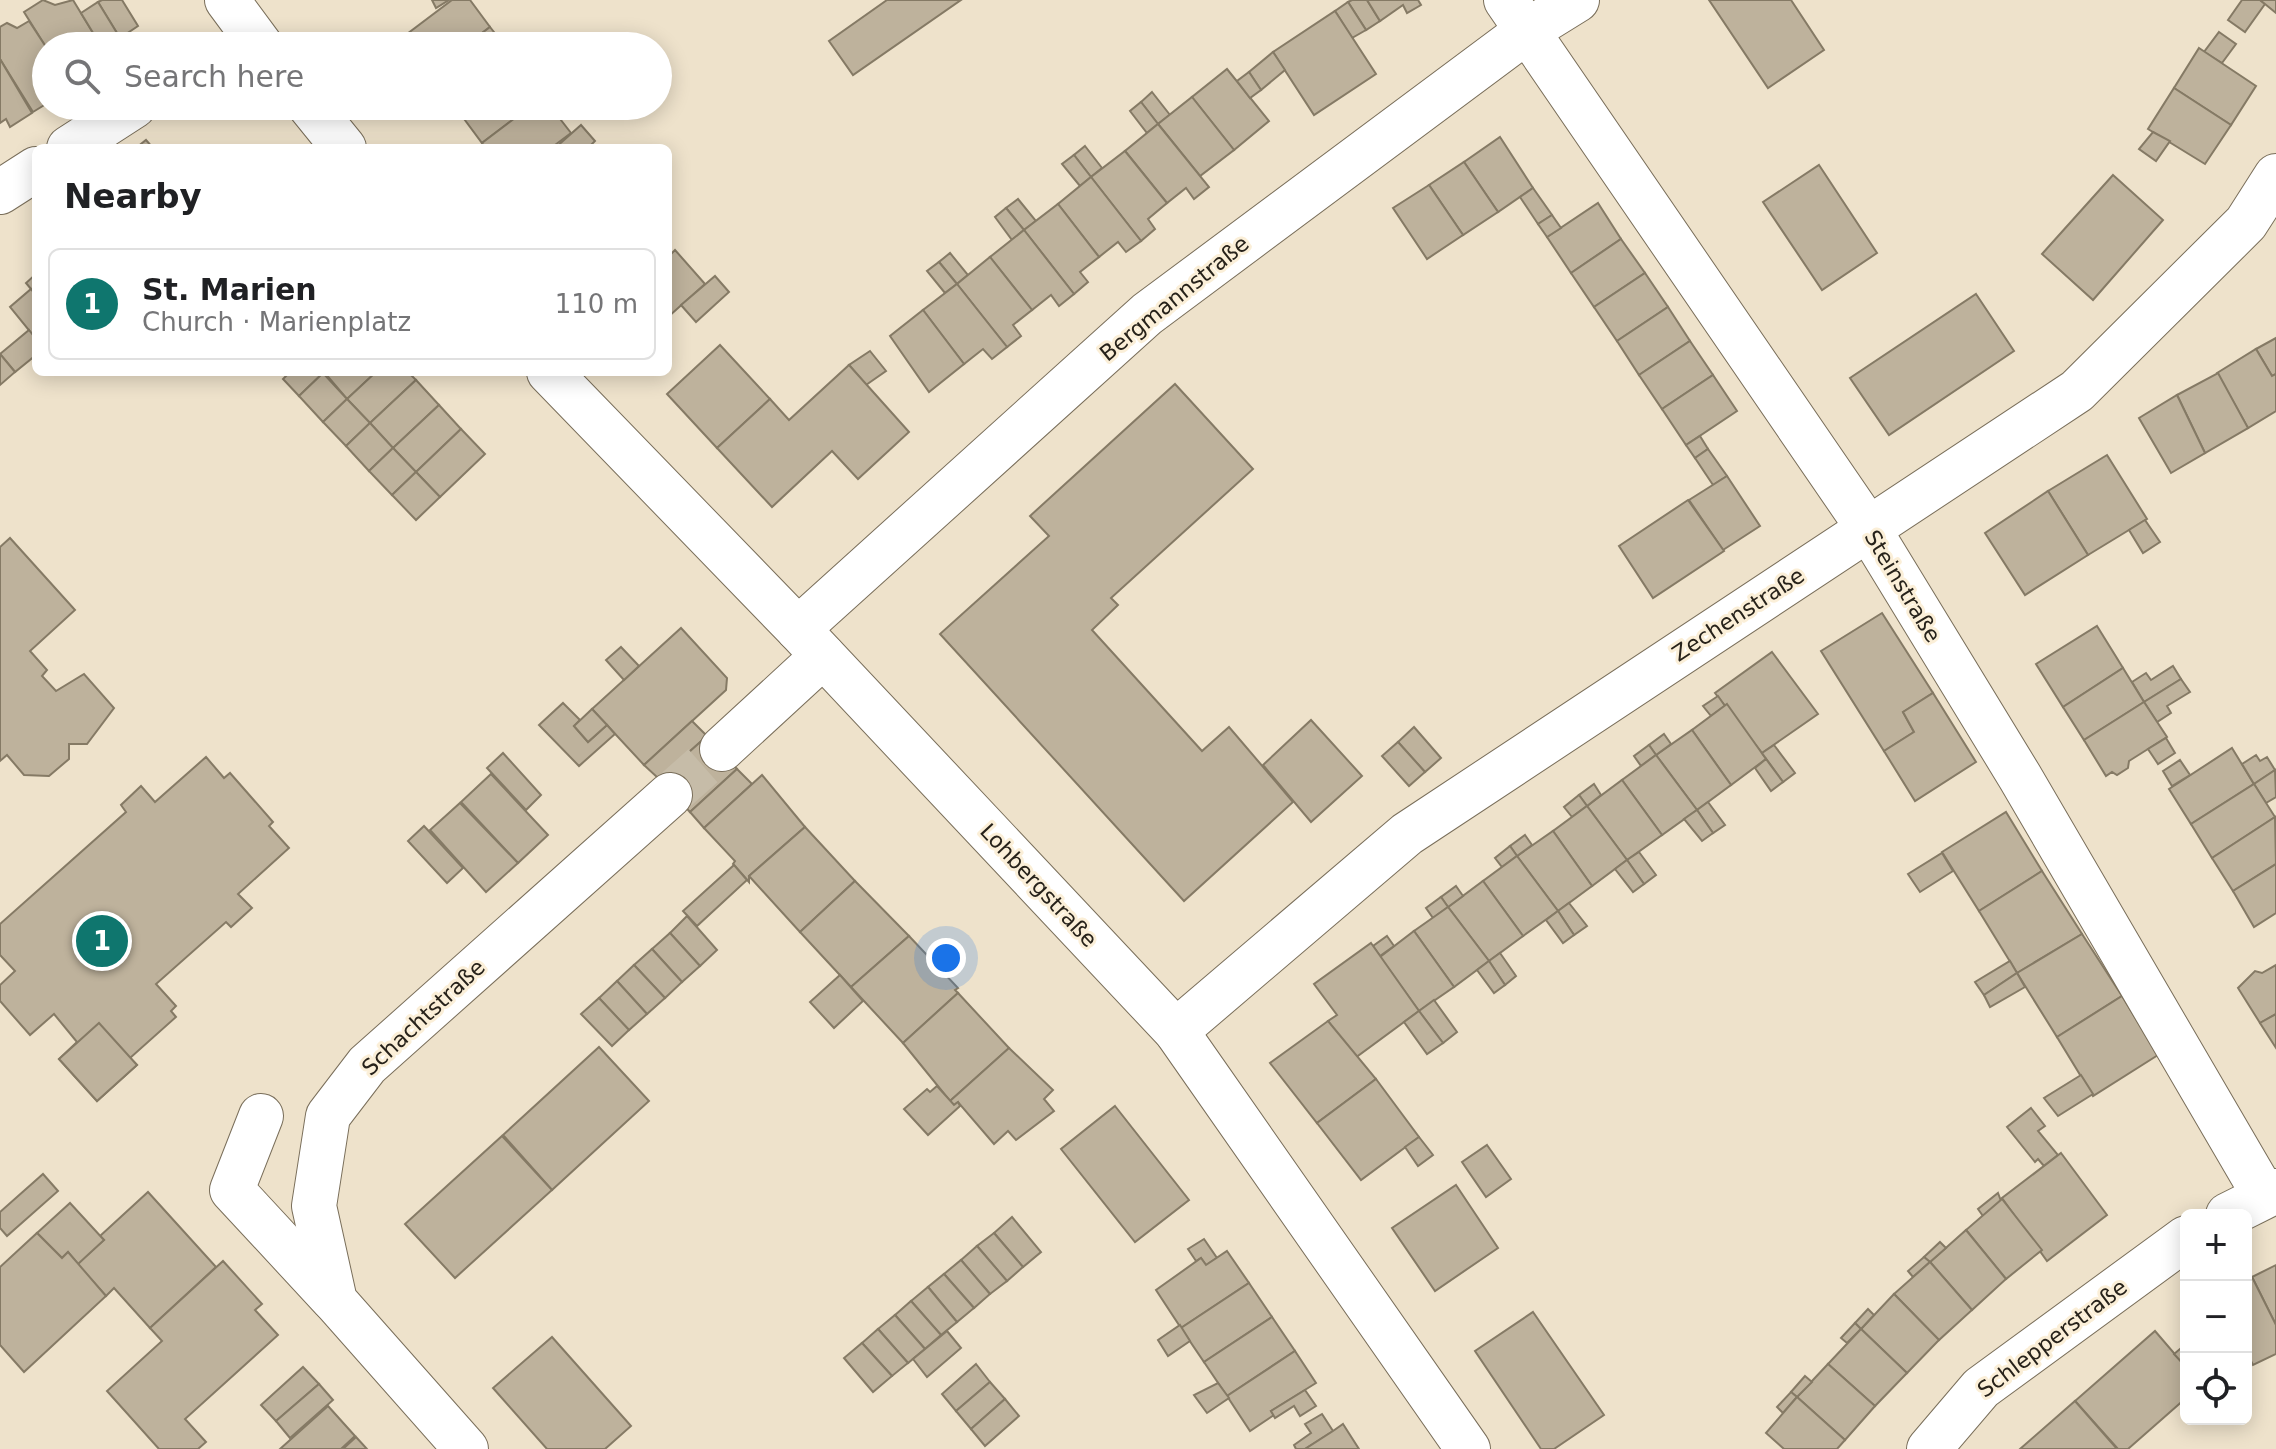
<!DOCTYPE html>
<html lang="en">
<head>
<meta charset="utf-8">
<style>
  body { margin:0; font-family:"DejaVu Sans",sans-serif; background:#f6f6f6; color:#202124 }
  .controls { position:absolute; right:24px; bottom:24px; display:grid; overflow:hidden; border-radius:12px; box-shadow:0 4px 20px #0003 }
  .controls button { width:72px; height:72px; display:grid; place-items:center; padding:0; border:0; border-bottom:2px solid #e0e0e0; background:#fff; color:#202124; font:40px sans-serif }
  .you { position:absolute; left:946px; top:958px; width:28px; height:28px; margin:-20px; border:6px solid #fff; border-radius:50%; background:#1a73e8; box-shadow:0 0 0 12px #1a73e833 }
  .badge { display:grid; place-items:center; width:52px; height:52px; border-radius:50%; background:#0f766e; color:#fff; font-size:26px; font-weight:700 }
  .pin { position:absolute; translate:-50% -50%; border:4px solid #fff; box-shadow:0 2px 8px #0006 }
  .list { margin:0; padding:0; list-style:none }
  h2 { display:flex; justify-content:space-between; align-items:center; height:104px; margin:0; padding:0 32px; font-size:34px }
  h2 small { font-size:26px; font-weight:400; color:#757577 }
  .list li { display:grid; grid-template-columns:52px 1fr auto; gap:24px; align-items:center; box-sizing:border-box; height:112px; margin:0 16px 16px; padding:0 16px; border:2px solid #e0e0e0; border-radius:12px }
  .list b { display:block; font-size:30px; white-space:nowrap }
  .list p { margin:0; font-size:26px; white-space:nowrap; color:#757577 }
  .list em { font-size:26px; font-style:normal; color:#757577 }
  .icon { flex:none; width:44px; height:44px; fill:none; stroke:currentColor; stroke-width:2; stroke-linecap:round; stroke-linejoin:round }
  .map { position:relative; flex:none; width:2276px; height:1449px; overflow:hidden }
  .search { position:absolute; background:#fff; box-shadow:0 4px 20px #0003; left:32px; top:32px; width:640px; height:88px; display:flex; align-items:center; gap:20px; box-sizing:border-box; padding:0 28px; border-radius:44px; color:#757577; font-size:30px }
  .panel { position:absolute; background:#fff; box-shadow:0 4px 20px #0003; left:32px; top:144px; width:640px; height:232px; border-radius:12px }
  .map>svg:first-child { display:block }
  .building { fill:#beb29c; stroke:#857a65; stroke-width:2 }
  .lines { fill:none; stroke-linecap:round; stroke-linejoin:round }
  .street-tunnel { stroke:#c6bca8; stroke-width:44; stroke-dasharray:44 22; stroke-linecap:butt }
  .street-casing { stroke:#796e5a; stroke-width:46 }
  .street { stroke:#fff; stroke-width:44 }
  .labels { text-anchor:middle; stroke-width:6; stroke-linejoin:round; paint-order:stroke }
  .street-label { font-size:22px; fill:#27221a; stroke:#fbefd8 }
</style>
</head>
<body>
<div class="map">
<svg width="2276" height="1449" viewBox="0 0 2276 1449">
  <rect width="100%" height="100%" fill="#eee2cb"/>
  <g class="building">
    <polygon points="43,0 55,5 73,0 101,46 46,47 24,12"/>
    <polygon points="102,0 122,0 138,26 120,38 98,2"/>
    <polygon points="432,0 449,0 436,8"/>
    <polygon points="452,0 470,0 490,27 465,46 409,46 403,37"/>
    <polygon points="887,0 961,0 853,75 829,41"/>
    <polygon points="1352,0 1367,0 1380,21 1366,30 1348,2"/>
    <polygon points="1367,0 1418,0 1421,5 1407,13 1403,5 1380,21"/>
    <polygon points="1709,0 1791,0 1824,50 1768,88"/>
    <polygon points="2242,0 2260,0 2265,4 2245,32 2228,20"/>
    <polygon points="2260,0 2276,0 2276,13 2265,4"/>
    <polygon points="98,2 120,38 107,46 101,46 81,13"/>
    <polygon points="1348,2 1366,30 1352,38 1335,11"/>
    <polygon points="1335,11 1376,74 1314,115 1273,52"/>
    <polygon points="29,21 46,47 46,104 33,112 0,59 0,27 7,23 17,28"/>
    <polygon points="490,27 505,46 465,46"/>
    <polygon points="2219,32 2236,44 2222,63 2204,52"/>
    <polygon points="2199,48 2256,86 2231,125 2174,88"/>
    <polygon points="1273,52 1285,70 1261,90 1249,72"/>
    <polygon points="0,59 32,113 10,127 6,119 0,123"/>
    <polygon points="1227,69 1269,121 1234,150 1192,97"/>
    <polygon points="1249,72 1261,90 1250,98 1237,81"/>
    <polygon points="2174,88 2231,125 2205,164 2148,129"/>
    <polygon points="1152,92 1170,115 1158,124 1141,102"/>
    <polygon points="1192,97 1234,150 1200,176 1158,124"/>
    <polygon points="1141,102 1158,124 1147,133 1130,111"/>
    <polygon points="459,106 531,106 482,143 456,108"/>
    <polygon points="531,106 550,106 571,133 551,148 486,148 482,143"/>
    <polygon points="1158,124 1209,187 1194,199 1186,188 1167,203 1125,151"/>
    <polygon points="581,125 595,141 588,148 555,148"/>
    <polygon points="2153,132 2170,141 2156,161 2139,149"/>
    <polygon points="1500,137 1533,188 1498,212 1464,162"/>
    <polygon points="146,140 153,148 136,148"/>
    <polygon points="1085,146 1102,168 1091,177 1074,155"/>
    <polygon points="1125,151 1167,203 1148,219 1155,229 1141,241 1091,177"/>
    <polygon points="1074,155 1091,177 1080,186 1062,164"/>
    <polygon points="1464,162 1498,212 1463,235 1429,185"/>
    <polygon points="1819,165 1877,253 1822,290 1763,202"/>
    <polygon points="2113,175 2163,220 2093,300 2042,254"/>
    <polygon points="1091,177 1141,241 1126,252 1118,242 1099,257 1058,204"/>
    <polygon points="1429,185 1463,235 1427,259 1393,208"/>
    <polygon points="1533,188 1552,215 1538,224 1520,197"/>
    <polygon points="1018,199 1036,221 1024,230 1006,208"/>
    <polygon points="1598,203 1621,239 1571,273 1547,237"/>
    <polygon points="1058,204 1099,257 1080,272 1088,282 1074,294 1024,230"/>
    <polygon points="1006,208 1024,230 1012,240 995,217"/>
    <polygon points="1552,215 1561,228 1547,237 1538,224"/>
    <polygon points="1024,230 1074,294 1059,306 1051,295 1032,310 990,257"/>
    <polygon points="1621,239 1645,273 1594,307 1571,273"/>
    <polygon points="675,250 705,284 668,317 668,257"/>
    <polygon points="950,253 968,275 957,284 939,262"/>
    <polygon points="990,257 1032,310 1013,325 1021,336 1007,347 957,284"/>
    <polygon points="939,262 957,284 945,293 927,271"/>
    <polygon points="1645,273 1668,307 1617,341 1594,307"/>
    <polygon points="36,274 36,295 26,283"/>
    <polygon points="715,276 729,292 696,322 681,305"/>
    <polygon points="957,284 1007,347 992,359 983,349 964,364 923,310"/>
    <polygon points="31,289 36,295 36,339 10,307"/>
    <polygon points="1976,294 2014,351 1889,435 1850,378"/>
    <polygon points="1668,307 1690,341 1639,375 1617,341"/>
    <polygon points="923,310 964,364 929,392 890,336"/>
    <polygon points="29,330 36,339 36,355 15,372 0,354"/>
    <polygon points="2276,338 2276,374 2272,376 2256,349"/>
    <polygon points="1690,341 1713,375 1662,409 1639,375"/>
    <polygon points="720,345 770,399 717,448 667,394"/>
    <polygon points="2256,349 2272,376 2276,374 2276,411 2248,428 2217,373"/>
    <polygon points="870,351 886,371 866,385 849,365"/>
    <polygon points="0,354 15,372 0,385"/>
    <polygon points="849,365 909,432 858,479 832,451 772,507 717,448 770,399 789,420"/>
    <polygon points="290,372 324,372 299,396 283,379"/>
    <polygon points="324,372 376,372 347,399"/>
    <polygon points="376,372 408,372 416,380 370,423 347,399"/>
    <polygon points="323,373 347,399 323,422 299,396"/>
    <polygon points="2218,373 2248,428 2205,453 2177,395"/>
    <polygon points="1713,375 1737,411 1686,445 1662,409"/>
    <polygon points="416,380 439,405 393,448 370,423"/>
    <polygon points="1175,384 1253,469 1111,598 1118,605 1092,630 1202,751 1229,727 1293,802 1184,901 940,634 1049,536 1030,516"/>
    <polygon points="2177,395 2205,453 2171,473 2139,418"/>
    <polygon points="347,399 370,423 346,446 323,422"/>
    <polygon points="439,405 461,429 416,472 393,448"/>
    <polygon points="370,423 393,448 369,471 346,446"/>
    <polygon points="461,429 485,454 440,497 416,472"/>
    <polygon points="1700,436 1708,449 1695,458 1686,445"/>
    <polygon points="393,448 416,472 392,495 369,471"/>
    <polygon points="1708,449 1727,476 1713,485 1695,458"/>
    <polygon points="2107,455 2147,519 2088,555 2048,491"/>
    <polygon points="416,472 440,497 416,520 392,495"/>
    <polygon points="1727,476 1760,526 1723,550 1689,500"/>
    <polygon points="2048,491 2088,555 2025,595 1985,533"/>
    <polygon points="1688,500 1724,551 1653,598 1619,546"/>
    <polygon points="2145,520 2160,542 2143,553 2129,530"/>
    <polygon points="10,538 75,610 30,651 47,670 42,676 56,691 84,674 114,708 87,744 69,744 69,759 49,776 24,775 7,755 0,761 0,547"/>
    <polygon points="1882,613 1933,693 1903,712 1914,732 1884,751 1821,651"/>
    <polygon points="2097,626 2123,668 2063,707 2036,664"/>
    <polygon points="681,628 727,678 726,690 644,765 592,709"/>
    <polygon points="621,647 639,666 624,680 606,660"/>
    <polygon points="1772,652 1818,714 1762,753 1715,693"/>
    <polygon points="2173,666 2181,679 2144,702 2132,682 2146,673 2151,680"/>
    <polygon points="2123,668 2144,702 2084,740 2063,707"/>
    <polygon points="2181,679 2190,692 2167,706 2171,713 2157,722 2144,702"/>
    <polygon points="1933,693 1976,762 1915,801 1884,751 1914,732 1903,712"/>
    <polygon points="1718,696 1725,706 1711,716 1703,706"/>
    <polygon points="2144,702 2167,737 2129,761 2128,768 2117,775 2112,772 2106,776 2084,740"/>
    <polygon points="563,703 580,720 574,726 588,742 607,725 615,734 579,766 539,725"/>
    <polygon points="1727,704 1766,759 1731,785 1692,730"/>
    <polygon points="592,709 607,725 588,742 574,726"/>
    <polygon points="1311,720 1362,776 1311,822 1263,765"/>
    <polygon points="692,721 707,736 659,779 644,765"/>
    <polygon points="1414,727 1441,758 1425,772 1398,742"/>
    <polygon points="1692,730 1731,785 1697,810 1656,755"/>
    <polygon points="1664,734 1671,744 1656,755 1649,745"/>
    <polygon points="707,736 737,769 690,812 659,779"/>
    <polygon points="2166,738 2175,753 2158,764 2148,749"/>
    <polygon points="1398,742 1425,772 1409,786 1382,756"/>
    <polygon points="1649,745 1656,755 1641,766 1634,756"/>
    <polygon points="1774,745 1795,773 1783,782 1762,753"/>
    <polygon points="2232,748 2254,784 2191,824 2169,789"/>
    <polygon points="503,753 541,795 526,810 487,768"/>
    <polygon points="1656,755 1697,810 1662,835 1622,780"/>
    <polygon points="2256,755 2260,761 2267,757 2275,770 2254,784 2242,764"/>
    <polygon points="206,757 224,778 230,773 273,822 269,826 289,848 238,894 252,908 231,927 226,922 156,984 176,1006 171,1011 176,1017 130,1058 137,1065 97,1101 59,1059 77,1042 54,1014 30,1035 0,1001 0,985 15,971 0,955 0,924 126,812 121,805 141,786 155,802"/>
    <polygon points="1766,759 1783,782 1771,791 1755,768"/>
    <polygon points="2180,760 2190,775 2172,786 2163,771"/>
    <polygon points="737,769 752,784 704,828 690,812"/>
    <polygon points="2275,770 2276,797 2266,803 2254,784"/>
    <polygon points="491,774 548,835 518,863 461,802"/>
    <polygon points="762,775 805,827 749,876 749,882 733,864 735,861 704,828"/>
    <polygon points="1622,780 1662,835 1627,860 1587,806"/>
    <polygon points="1594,784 1601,795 1587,806 1579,795"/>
    <polygon points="2254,784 2275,817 2212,858 2191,824"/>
    <polygon points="1579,795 1587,806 1572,817 1564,807"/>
    <polygon points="1708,802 1725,825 1713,833 1697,810"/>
    <polygon points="460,803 518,863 486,892 430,830"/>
    <polygon points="1587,806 1627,860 1592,886 1553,831"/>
    <polygon points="1697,810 1713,833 1702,841 1684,819"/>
    <polygon points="2006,812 2042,871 1979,911 1942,852"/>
    <polygon points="2275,817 2276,864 2233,891 2212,858"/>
    <polygon points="424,826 463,868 447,883 408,841"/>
    <polygon points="805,827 855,881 800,932 749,876"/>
    <polygon points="1553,831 1592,886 1558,911 1517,856"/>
    <polygon points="1525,835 1532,845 1517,856 1510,846"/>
    <polygon points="1510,846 1517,856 1502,867 1495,858"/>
    <polygon points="1639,852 1656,875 1644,884 1627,860"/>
    <polygon points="1942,853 1953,871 1920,892 1908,874"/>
    <polygon points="1517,856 1558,911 1523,936 1483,881"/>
    <polygon points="1627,860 1644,884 1633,892 1615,869"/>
    <polygon points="2276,864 2276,913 2254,927 2233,891"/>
    <polygon points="734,865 747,880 697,926 683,911"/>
    <polygon points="2042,871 2082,934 2017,973 1979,911"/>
    <polygon points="855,881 909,936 851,987 800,932"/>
    <polygon points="1483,881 1523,936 1489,961 1448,907"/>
    <polygon points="1456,886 1463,896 1448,907 1441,897"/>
    <polygon points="1441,897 1448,907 1433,918 1426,908"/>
    <polygon points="1569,903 1587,926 1574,935 1558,911"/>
    <polygon points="1448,907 1489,961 1454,987 1414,931"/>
    <polygon points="1558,911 1574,935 1563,943 1546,920"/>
    <polygon points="687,916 717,950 700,966 670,933"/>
    <polygon points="1414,931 1454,987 1419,1011 1380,957"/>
    <polygon points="670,933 700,966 682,982 652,949"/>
    <polygon points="2082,934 2122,996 2057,1037 2017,973"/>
    <polygon points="909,936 958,988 955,990 958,993 903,1043 851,987"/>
    <polygon points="1387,936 1394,946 1380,956 1373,946"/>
    <polygon points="1371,943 1419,1011 1355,1058 1328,1021 1337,1015 1314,984"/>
    <polygon points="652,949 682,982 665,998 634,965"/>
    <polygon points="1500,953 1516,976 1505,985 1489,961"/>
    <polygon points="1489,961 1505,985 1494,993 1477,970"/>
    <polygon points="2010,961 2017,973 1984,995 1975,982"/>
    <polygon points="634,965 665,998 647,1014 617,981"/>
    <polygon points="2276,965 2276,1014 2260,1023 2238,988 2255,971 2262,973"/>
    <polygon points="2017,973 2025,987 1990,1007 1984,995"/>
    <polygon points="840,975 863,1001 834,1028 810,1002"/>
    <polygon points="617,981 647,1014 629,1030 599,998"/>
    <polygon points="958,993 1009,1048 950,1101 903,1043"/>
    <polygon points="2122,996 2158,1055 2093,1096 2057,1037"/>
    <polygon points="599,998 629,1030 612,1046 581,1014"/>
    <polygon points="1434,1000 1457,1032 1443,1043 1419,1011"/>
    <polygon points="1419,1011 1443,1043 1427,1054 1404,1022"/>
    <polygon points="2276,1014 2276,1048 2260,1023"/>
    <polygon points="1328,1021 1376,1079 1317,1123 1270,1063"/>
    <polygon points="99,1023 137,1065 97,1101 59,1059"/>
    <polygon points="599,1047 649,1101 552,1190 503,1135"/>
    <polygon points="1009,1048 1053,1090 1044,1099 1054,1111 1016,1140 1008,1131 994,1144 958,1102 954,1105 950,1101"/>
    <polygon points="2081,1075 2093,1094 2058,1116 2044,1098"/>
    <polygon points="1376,1079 1419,1137 1361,1180 1317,1123"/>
    <polygon points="937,1086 954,1105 958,1102 960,1106 928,1135 904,1109 927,1089 930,1092"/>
    <polygon points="1115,1106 1189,1200 1135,1242 1061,1149"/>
    <polygon points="2031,1108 2045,1126 2038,1131 2058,1155 2044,1166 2038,1159 2035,1162 2007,1127"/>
    <polygon points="502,1136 552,1190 455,1278 405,1224"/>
    <polygon points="1419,1137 1433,1155 1418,1166 1405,1147"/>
    <polygon points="1487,1145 1511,1179 1486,1197 1462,1162"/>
    <polygon points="2061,1153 2107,1215 2047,1261 2002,1198"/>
    <polygon points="43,1174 58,1191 7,1236 0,1228 0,1212"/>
    <polygon points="1456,1185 1498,1248 1435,1291 1392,1228"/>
    <polygon points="148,1192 216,1267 150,1328 114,1288 106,1296 77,1264 104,1240 100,1236"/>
    <polygon points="1998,1193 2001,1201 1983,1216 1978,1209"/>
    <polygon points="2002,1199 2042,1250 2006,1279 1966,1230"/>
    <polygon points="70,1203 104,1240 78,1264 68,1252 62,1258 37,1233"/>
    <polygon points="1012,1217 1041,1252 1023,1267 994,1233"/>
    <polygon points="1966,1230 2006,1279 1972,1310 1930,1262"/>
    <polygon points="37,1233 62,1258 68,1252 106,1296 24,1372 0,1345 0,1267"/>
    <polygon points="994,1233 1023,1267 1007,1281 977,1246"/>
    <polygon points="1204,1239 1217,1258 1206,1265 1201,1258 1196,1261 1188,1249"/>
    <polygon points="1940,1242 1946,1248 1930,1262 1924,1257"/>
    <polygon points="977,1246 1007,1281 990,1294 961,1260"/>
    <polygon points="1227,1251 1249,1283 1181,1328 1156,1290 1201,1258 1206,1265"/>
    <polygon points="1924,1257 1930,1262 1913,1277 1908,1271"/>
    <polygon points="961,1260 990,1294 974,1308 944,1274"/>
    <polygon points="223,1261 262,1304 255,1310 278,1335 185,1419 206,1442 198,1449 159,1449 107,1391 162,1341 150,1328"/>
    <polygon points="1930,1262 1972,1310 1939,1340 1894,1294"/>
    <polygon points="2276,1265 2276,1325 2252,1277"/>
    <polygon points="944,1274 974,1308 957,1322 928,1287"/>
    <polygon points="2252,1277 2276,1325 2276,1354 2253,1365 2246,1351 2246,1280"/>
    <polygon points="1249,1283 1272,1317 1204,1362 1181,1328"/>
    <polygon points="928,1287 957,1322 941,1335 911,1301"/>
    <polygon points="1894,1294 1939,1340 1907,1373 1861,1329"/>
    <polygon points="911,1301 941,1335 925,1349 895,1315"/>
    <polygon points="1868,1309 1874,1315 1861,1329 1855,1323"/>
    <polygon points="1533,1312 1604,1415 1554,1449 1541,1449 1475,1351"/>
    <polygon points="895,1315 925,1349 908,1363 878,1329"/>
    <polygon points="1272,1317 1295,1351 1227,1396 1204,1362"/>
    <polygon points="1855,1323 1861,1329 1847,1343 1841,1338"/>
    <polygon points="1180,1325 1190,1341 1168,1356 1158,1340"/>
    <polygon points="878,1329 908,1363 892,1376 862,1343"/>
    <polygon points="1861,1329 1907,1373 1875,1406 1828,1364"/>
    <polygon points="947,1331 961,1348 927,1377 913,1359"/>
    <polygon points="2155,1331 2186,1367 2186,1398 2128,1449 2118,1449 2075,1401"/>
    <polygon points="552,1337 631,1426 605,1449 547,1449 493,1388"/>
    <polygon points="862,1343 892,1376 873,1392 844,1358"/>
    <polygon points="2186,1344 2186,1367 2174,1354"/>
    <polygon points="1295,1351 1316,1383 1271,1411 1274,1415 1250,1431 1227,1396"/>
    <polygon points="976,1364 990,1382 956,1411 942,1394"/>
    <polygon points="1828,1364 1875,1406 1845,1440 1797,1397"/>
    <polygon points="303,1367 319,1384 276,1421 261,1405"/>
    <polygon points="1805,1376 1812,1382 1797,1397 1791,1392"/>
    <polygon points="990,1382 1005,1399 971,1429 956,1411"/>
    <polygon points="1218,1383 1229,1398 1207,1413 1194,1395"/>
    <polygon points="319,1384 333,1400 290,1438 276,1421"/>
    <polygon points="1305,1390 1316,1406 1300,1416 1294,1406 1275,1418 1271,1411"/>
    <polygon points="1791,1392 1797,1397 1783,1413 1777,1407"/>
    <polygon points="1797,1397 1845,1440 1837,1449 1784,1449 1766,1433"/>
    <polygon points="1005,1399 1019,1416 985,1446 971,1429"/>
    <polygon points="2075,1401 2117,1449 2020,1449"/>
    <polygon points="328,1406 355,1436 341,1449 280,1449"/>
    <polygon points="1322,1414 1333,1431 1305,1449 1296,1449 1294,1445 1311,1433 1305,1424"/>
    <polygon points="1343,1424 1359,1449 1305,1449 1333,1431"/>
    <polygon points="356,1437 367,1449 343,1449"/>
  </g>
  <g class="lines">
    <polyline class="street-tunnel" points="670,795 722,749"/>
    <defs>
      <g id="street">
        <polyline points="227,0 261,46"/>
        <polyline points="1506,0 1868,528 2020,777 2264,1195"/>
        <polyline points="310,106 344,148"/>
        <polyline points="69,148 134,106"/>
        <polyline points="0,192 36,169"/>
        <polyline points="549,372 798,629 1176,1031 1468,1449"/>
        <polyline points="798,629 1147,314 1527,31 1577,0"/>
        <polyline points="722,749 823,656"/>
        <polyline points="1176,1031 1407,834 2077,391 2246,223 2276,176"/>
        <polyline points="261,1116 232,1190 333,1299"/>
        <polyline points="2228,1215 2276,1191"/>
        <polyline points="466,1449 335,1301 314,1206 328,1116 367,1065 670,795"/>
        <polyline points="1929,1449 1981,1388 2186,1238"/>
      </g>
    </defs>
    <use href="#street" class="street-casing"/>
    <use href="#street" class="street"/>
  </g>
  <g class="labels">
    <g class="street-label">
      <text transform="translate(1174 298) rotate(-39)" y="8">Bergmannstraße</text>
      <text transform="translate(1903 586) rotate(59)" y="8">Steinstraße</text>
      <text transform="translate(1738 614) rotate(-33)" y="8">Zechenstraße</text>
      <text transform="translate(1039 885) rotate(47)" y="8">Lohbergstraße</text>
      <text transform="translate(423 1017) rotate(-43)" y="8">Schachtstraße</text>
      <text transform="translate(2052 1338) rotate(-37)" y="8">Schlepperstraße</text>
    </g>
  </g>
</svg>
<div class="controls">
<button>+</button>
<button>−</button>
<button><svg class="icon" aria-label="locate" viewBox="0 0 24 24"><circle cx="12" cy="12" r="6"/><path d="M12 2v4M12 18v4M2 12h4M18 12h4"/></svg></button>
</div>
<div class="you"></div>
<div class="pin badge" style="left:102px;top:941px">1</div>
<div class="search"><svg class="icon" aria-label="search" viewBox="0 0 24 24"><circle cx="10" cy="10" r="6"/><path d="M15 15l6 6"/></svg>Search here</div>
<section class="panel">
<h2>Nearby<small></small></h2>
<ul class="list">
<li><span class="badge">1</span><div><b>St. Marien</b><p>Church · Marienplatz</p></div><em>110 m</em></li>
</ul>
</section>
</div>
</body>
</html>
